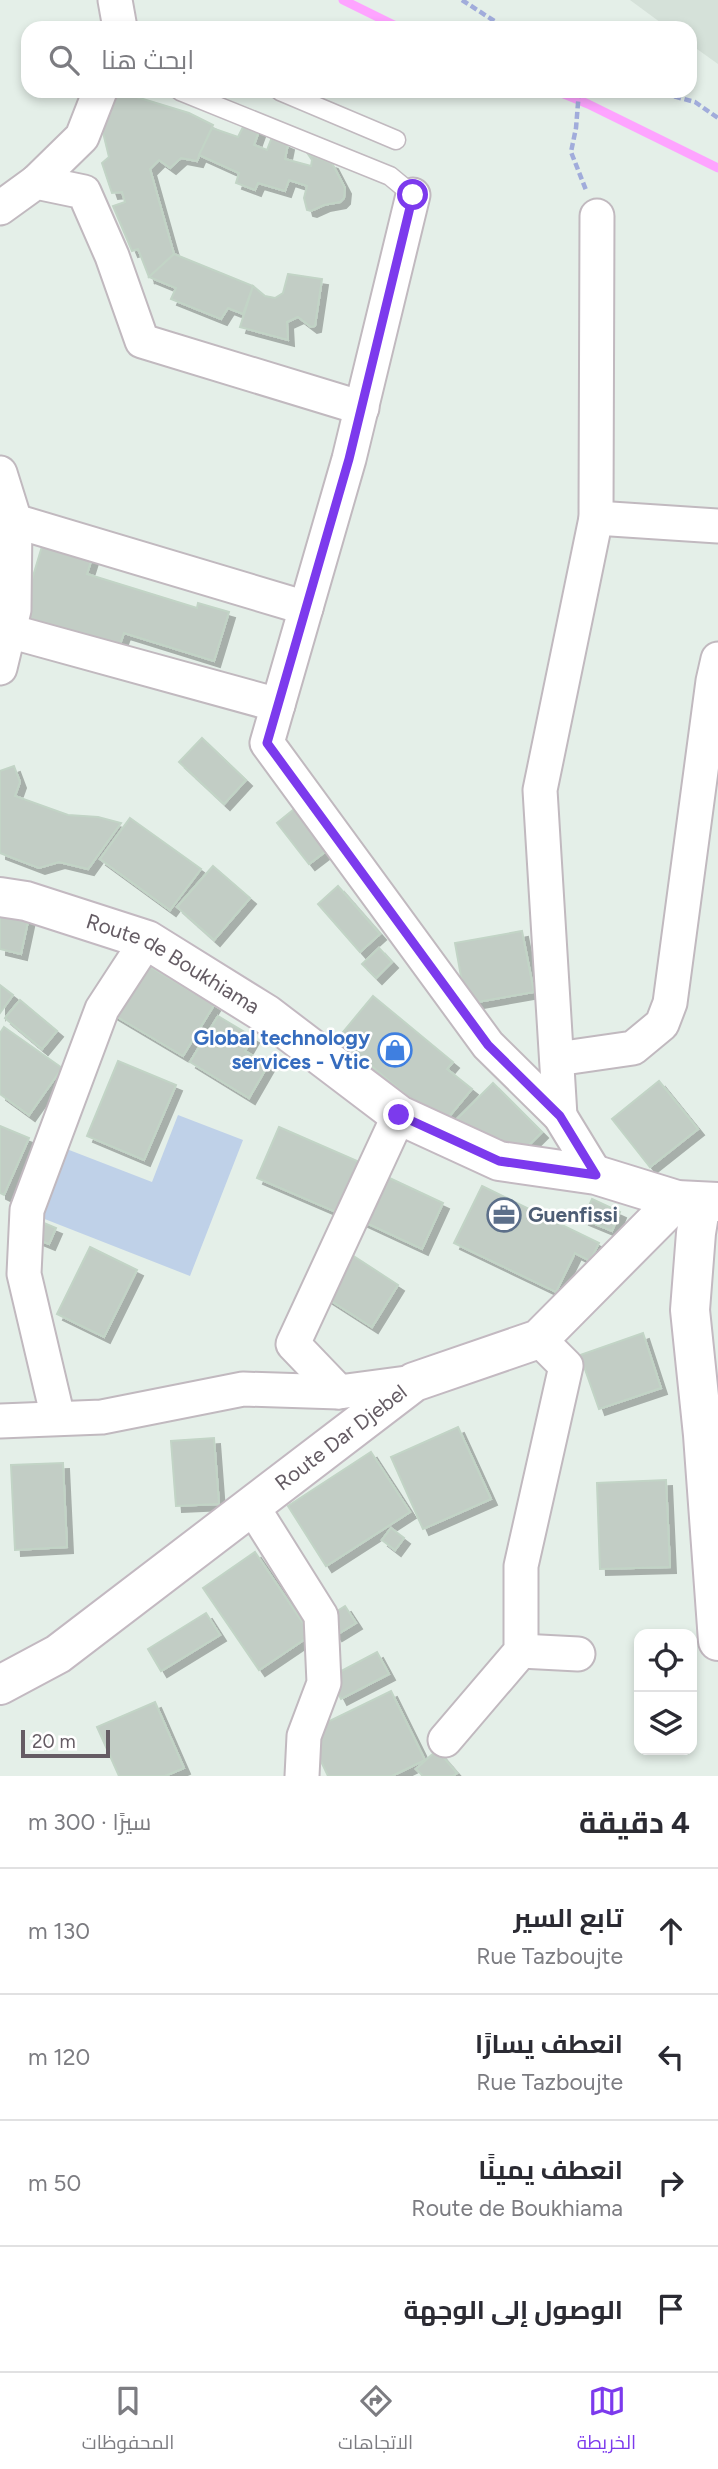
<!DOCTYPE html>
<html lang="ar">
<head>
<meta charset="utf-8">
<style>
  body { margin:0; font-family:Figtree,Cairo,sans-serif; background:#f7f7f7; color:#2b2b33; direction:rtl }
  .controls { position:absolute; right:21px; bottom:21px; display:grid; overflow:hidden; border-radius:14px; box-shadow:0 4px 10px #0003 }
  .controls button { width:63px; height:63px; display:grid; place-items:center; padding:0; border:0; border-bottom:2px solid #e1e1e2; background:#fff; color:#2b2b33; font:35px sans-serif }
  .scale { position:absolute; left:21px; bottom:18px; width:89px; box-sizing:border-box; padding-left:7px; border:4px solid #655c64; border-top:0; font-size:19px; line-height:24px; white-space:nowrap; color:#655c64; -webkit-text-stroke:5px #fff; paint-order:stroke }
  .stop { position:absolute; width:21px; height:21px; margin:-16px; border:5px solid #7c3aed; border-radius:50%; background:#fff }
  .stop.end { background:#7c3aed; border-color:#fff; box-shadow:0 2px 7px #0008 }
  .list { margin:0; padding:0; list-style:none }
  h2 { display:flex; justify-content:space-between; align-items:center; height:91px; margin:0; padding:0 28px; font-size:30px }
  h2 small { font-size:23px; font-weight:400; color:#7c7c81 }
  .list li { display:grid; grid-template-columns:46px 1fr auto; gap:21px; align-items:center; box-sizing:border-box; height:126px; padding:0 28px; border-top:2px solid #e1e1e2 }
  .list b { display:block; font-size:26px; white-space:nowrap }
  .list p { margin:0; font-size:23px; white-space:nowrap; color:#7c7c81 }
  .list em { font-size:23px; font-style:normal; color:#7c7c81 }
  .icon { flex:none; width:38px; height:38px; fill:none; stroke:currentColor; stroke-width:2; stroke-linecap:round; stroke-linejoin:round }
  .map { position:relative; flex:none; width:718px; height:1776px; overflow:hidden; direction:ltr }
  .search { position:absolute; background:#fff; box-shadow:0 4px 10px #0003; left:21px; right:21px; top:21px; height:77px; display:flex; align-items:center; gap:18px; box-sizing:border-box; padding:0 24px; border-radius:21px; color:#7c7c81; font-size:26px }
  .sheet { height:595px; background:#fff }
  nav { display:flex; justify-content:space-around; align-items:center; box-sizing:border-box; height:98px; border-top:2px solid #e1e1e2; background:#fff; font-size:19px; color:#7c7c81 }
  nav a { display:grid; justify-items:center; gap:4px }
  nav .on { color:#7c3aed }
  .map>svg:first-child { display:block }
  .education { fill:#d5e1d9 }
  .green { fill:#bfd1e8 }
  .lines { fill:none; stroke-linecap:round; stroke-linejoin:round }
  .stream { stroke:#fea4ff; stroke-width:9 }
  .building { fill:#c2cdc5; stroke:#c2d4c6; stroke-width:2; filter:url(#shadow) }
  .lane-casing { stroke:#c1b9bf; stroke-width:21 }
  .street-casing { stroke:#c1b9bf; stroke-width:37 }
  .secondary-casing { stroke:#c3b9c1; stroke-width:42 }
  .path { stroke:#a1acdb; stroke-width:4.5; stroke-dasharray:7 3.5; stroke-linecap:butt }
  .lane { stroke:#fff; stroke-width:18 }
  .street { stroke:#fff; stroke-width:33 }
  .secondary { stroke:#fff; stroke-width:38 }
  .route { stroke:#7c3aed; stroke-width:9 }
  .labels { text-anchor:middle; stroke-width:5; stroke-linejoin:round; paint-order:stroke }
  .street-label { font-size:21px; fill:#655c64; stroke:#fff }
  .shop-label { font-size:21px; font-weight:bold; fill:#366cbe; stroke:#fff; text-anchor:end }
  .service-label { font-size:21px; font-weight:bold; fill:#4e5e75; stroke:#fff; text-anchor:start }
</style>
</head>
<body>
<div class="map">
<svg width="718" height="1776" viewBox="0 0 718 1776">
  <defs>
    <filter id="shadow"><feDropShadow dx="6" dy="6" stdDeviation="0" flood-color="#0004"/></filter>
  </defs>
  <rect width="100%" height="100%" fill="#e4efe8"/>
  <polygon class="education" points="630,0 718,0 718,64 690,44 690,28 668,28"/>
  <polygon class="green" points="178,1115 243,1140 190,1276 37,1216 64,1148 152,1182"/>
  <g class="lines">
    <g class="stream">
      <polyline points="343,0 400,28"/>
      <polyline points="557,91 588,104 718,168"/>
    </g>
  </g>
  <g class="building">
    <polygon points="120,92 189,113 213,125 197,161 181,158 170,168 159,160 150,169 174,254 149,277 138,249 132,251 113,206 125,202 122,192 112,193 102,163 109,157 99,116 105,101"/>
    <polygon points="244,125 259,131 254,145 267,150 272,137 288,144 285,159 311,166 312,160 308,154 332,163 345,188 344,198 340,202 324,205 311,211 307,210 304,198 307,186 289,180 285,191 258,183 255,190 236,183 239,173 199,155 212,128 238,137"/>
    <polygon points="174,254 253,286 243,314 228,308 221,319 171,299 176,288 149,277"/>
    <polygon points="288,274 322,279 315,326 311,327 298,317 287,322 288,340 240,327 253,286 265,296 275,298 283,293"/>
    <polygon points="43,543 92,558 87,574 197,608 198,603 229,612 214,661 124,633 119,647 21,616"/>
    <polygon points="202,738 246,780 224,804 179,762"/>
    <polygon points="14,766 20,782 15,796 68,815 98,817 121,823 88,869 59,862 39,868 0,853 0,771"/>
    <polygon points="298,806 330,848 309,864 277,823"/>
    <polygon points="130,818 201,869 170,910 100,859"/>
    <polygon points="213,866 250,898 214,940 177,907"/>
    <polygon points="338,886 380,934 360,952 318,904"/>
    <polygon points="0,906 30,912 21,954 0,949"/>
    <polygon points="522,931 534,992 466,1004 455,943"/>
    <polygon points="379,948 392,962 376,978 362,964"/>
    <polygon points="140,961 214,1005 183,1056 109,1012"/>
    <polygon points="0,985 13,995 0,1013"/>
    <polygon points="373,996 453,1062 447,1069 472,1089 442,1125 338,1038"/>
    <polygon points="20,1000 57,1031 42,1049 5,1018"/>
    <polygon points="218,1016 253,1037 245,1051 268,1065 249,1098 190,1062"/>
    <polygon points="4,1027 62,1068 29,1115 0,1094 0,1033"/>
    <polygon points="118,1061 176,1085 144,1160 87,1136"/>
    <polygon points="659,1081 698,1129 650,1167 612,1119"/>
    <polygon points="493,1083 542,1132 517,1157 500,1139 486,1153 454,1122"/>
    <polygon points="0,1126 29,1138 4,1195 0,1193"/>
    <polygon points="279,1127 364,1164 343,1215 257,1178"/>
    <polygon points="383,1175 443,1203 422,1249 362,1221"/>
    <polygon points="482,1186 599,1243 590,1261 575,1253 556,1292 454,1243"/>
    <polygon points="592,1199 620,1212 612,1231 583,1219"/>
    <polygon points="39,1221 56,1228 49,1244 32,1237"/>
    <polygon points="90,1247 137,1270 104,1337 57,1314"/>
    <polygon points="349,1253 398,1285 372,1327 322,1295"/>
    <polygon points="643,1333 661,1388 599,1409 580,1355"/>
    <polygon points="458,1427 491,1499 423,1529 391,1457"/>
    <polygon points="214,1438 219,1504 176,1506 171,1441"/>
    <polygon points="371,1452 410,1512 326,1566 288,1506"/>
    <polygon points="63,1463 67,1547 15,1550 11,1465"/>
    <polygon points="666,1480 670,1567 600,1569 597,1483"/>
    <polygon points="391,1528 404,1538 395,1550 382,1540"/>
    <polygon points="255,1552 311,1635 259,1670 203,1588"/>
    <polygon points="345,1606 356,1623 336,1635 326,1618"/>
    <polygon points="206,1613 220,1635 161,1671 148,1649"/>
    <polygon points="377,1652 389,1674 341,1699 330,1677"/>
    <polygon points="391,1691 425,1760 392,1776 328,1776 307,1732"/>
    <polygon points="155,1702 184,1768 165,1776 119,1776 97,1727"/>
    <polygon points="437,1750 457,1773 453,1776 423,1776 416,1769"/>
  </g>
  <g class="lines">
    <defs>
      <g id="lane">
        <polyline points="180,91 390,176 413,195"/>
        <polyline points="280,91 396,140"/>
      </g>
      <g id="street">
        <polyline points="115,0 120,28"/>
        <polyline points="36,182 82,137 100,91"/>
        <polyline points="413,195 349,459 267,743 488,1045 560,1116 596,1175"/>
        <polyline points="0,208 36,182 84,192 112,256 142,341 362,408"/>
        <polyline points="0,473 15,521 14,610 0,668"/>
        <polyline points="596,518 718,526"/>
        <polyline points="15,521 306,608"/>
        <polyline points="9,631 278,705"/>
        <polyline points="557,1059 633,1048 662,1024 670,1003 713,681 718,659"/>
        <polyline points="560,1116 540,790 596,518 597,216"/>
        <polyline points="339,1392 293,1344 399,1115"/>
        <polyline points="58,1418 24,1274 27,1210 102,1009 147,940"/>
        <polyline points="0,1421 102,1417 243,1389 339,1392 414,1382"/>
        <polyline points="252,1506 321,1616 324,1683 304,1736 302,1776"/>
        <polyline points="521,1651 578,1654"/>
        <polyline points="445,1740 521,1651 521,1566 566,1366 539,1339"/>
      </g>
      <g id="secondary">
        <path id="s1" d="M 0,897 L 26,901 L 147,940 L 266,1014 L 399,1115 L 499,1161 L 596,1175 L 677,1200 L 718,1202"/>
        <polyline points="701,1202 696,1233 690,1310 703,1435 718,1641"/>
        <path id="s2" d="M 0,1685 L 58,1654 L 414,1382 L 539,1339 L 677,1200"/>
      </g>
    </defs>
    <use href="#lane" class="lane-casing"/>
    <use href="#street" class="street-casing"/>
    <use href="#secondary" class="secondary-casing"/>
    <g class="path">
      <polyline points="462,0 505,28"/>
      <polyline points="579,91 576,128 571,152 586,190"/>
      <polyline points="654,91 695,102 718,118"/>
    </g>
    <use href="#lane" class="lane"/>
    <use href="#street" class="street"/>
    <use href="#secondary" class="secondary"/>
  </g>
  <g class="lines">
    <polyline class="route" points="399,1115 499,1161 596,1175 560,1116 488,1045 267,743 349,459 413,195"/>
  </g>
  <defs>
    <symbol id="shop-ring" viewBox="-11 -11 22 22"><circle r="9.5" fill="#fff" stroke="#3f7fe0" stroke-width="1.5"/><path d="M-5-2.5h2.3a2.7 3.5 0 0 1 5.4 0H5L5.5 6h-11ZM-1.5-2.5h3a1.5 2.3 0 0 0-3 0Z" fill="#3f7fe0"/></symbol>
    <symbol id="office-ring" viewBox="-11 -11 22 22"><circle r="9.5" fill="#fff" stroke="#5c6f8a" stroke-width="1.5"/><path d="M-6-3h4V-5.5h4V-3h4V5H-6ZM-1-4.5V-3h2v-1.5ZM-6 0V1H6V0Z" fill="#5c6f8a"/></symbol>
  </defs>
  <g fill-rule="evenodd">
    <use href="#shop-ring" x="376" y="1031" width="38" height="38"/>
    <use href="#office-ring" x="485" y="1196" width="38" height="38"/>
  </g>
  <g class="labels">
    <g class="street-label">
      <text dy="7" stroke="none"><textPath href="#s1" startOffset="187">Route de Boukhiama</textPath></text>
      <text dy="7" stroke="none"><textPath href="#s2" startOffset="422">Route Dar Djebel</textPath></text>
    </g>
    <g class="shop-label">
      <text x="370" y="1045">Global technology<tspan x="370" dy="24">services - Vtic</tspan></text>
    </g>
    <g class="service-label">
      <text x="528" y="1222">Guenfissi</text>
    </g>
  </g>
</svg>
<div class="controls">
<button><svg class="icon" aria-label="locate" viewBox="0 0 24 24"><circle cx="12" cy="12" r="6"/><path d="M12 2v4M12 18v4M2 12h4M18 12h4"/></svg></button>
<button><svg class="icon" aria-label="layers" viewBox="0 0 24 24"><path d="M12 4l9 5-9 5-9-5zM3 14l9 5 9-5"/></svg></button>
</div>
<div class="scale">20 m</div>
<div class="stop" style="left:413px;top:195px"></div>
<div class="stop end" style="left:399px;top:1115px"></div>
<div class="search"><svg class="icon" aria-label="search" viewBox="0 0 24 24"><circle cx="10" cy="10" r="6"/><path d="M15 15l6 6"/></svg>ابحث هنا</div>
</div>
<section class="sheet">
<h2>4 دقيقة<small>سيرًا · 300 m</small></h2>
<ul class="list">
<li><svg class="icon" aria-label="ahead" viewBox="0 0 24 24"><path d="M12 20V5M6 11l6-6 6 6"/></svg><div><b>تابع السير</b><p>Rue Tazboujte</p></div><em>130 m</em></li>
<li><svg class="icon" aria-label="left" viewBox="0 0 24 24"><path d="M17 20v-9H6M10 6l-5 5 5 5"/></svg><div><b>انعطف يسارًا</b><p>Rue Tazboujte</p></div><em>120 m</em></li>
<li><svg class="icon" aria-label="right" viewBox="0 0 24 24"><path d="M7 20v-9h11M14 6l5 5-5 5"/></svg><div><b>انعطف يمينًا</b><p>Route de Boukhiama</p></div><em>50 m</em></li>
<li><svg class="icon" aria-label="arrive" viewBox="0 0 24 24"><path d="M6 21V4h12l-3 4 3 4H6"/></svg><div><b>الوصول إلى الوجهة</b></div></li>
</ul>
</section>
<nav>
<a class="on"><svg class="icon" aria-label="map" viewBox="0 0 24 24"><path d="M3 6l6-2 6 2 6-2v14l-6 2-6-2-6 2zM9 4v14M15 6v14"/></svg>الخريطة</a>
<a><svg class="icon" aria-label="directions" viewBox="0 0 24 24"><path d="M12 3l9 9-9 9-9-9zM9 14v-3h6M13 9l2 2-2 2"/></svg>الاتجاهات</a>
<a><svg class="icon" aria-label="saved" viewBox="0 0 24 24"><path d="M7 4h10v16l-5-4-5 4z"/></svg>المحفوظات</a>
</nav>
</body>
</html>
